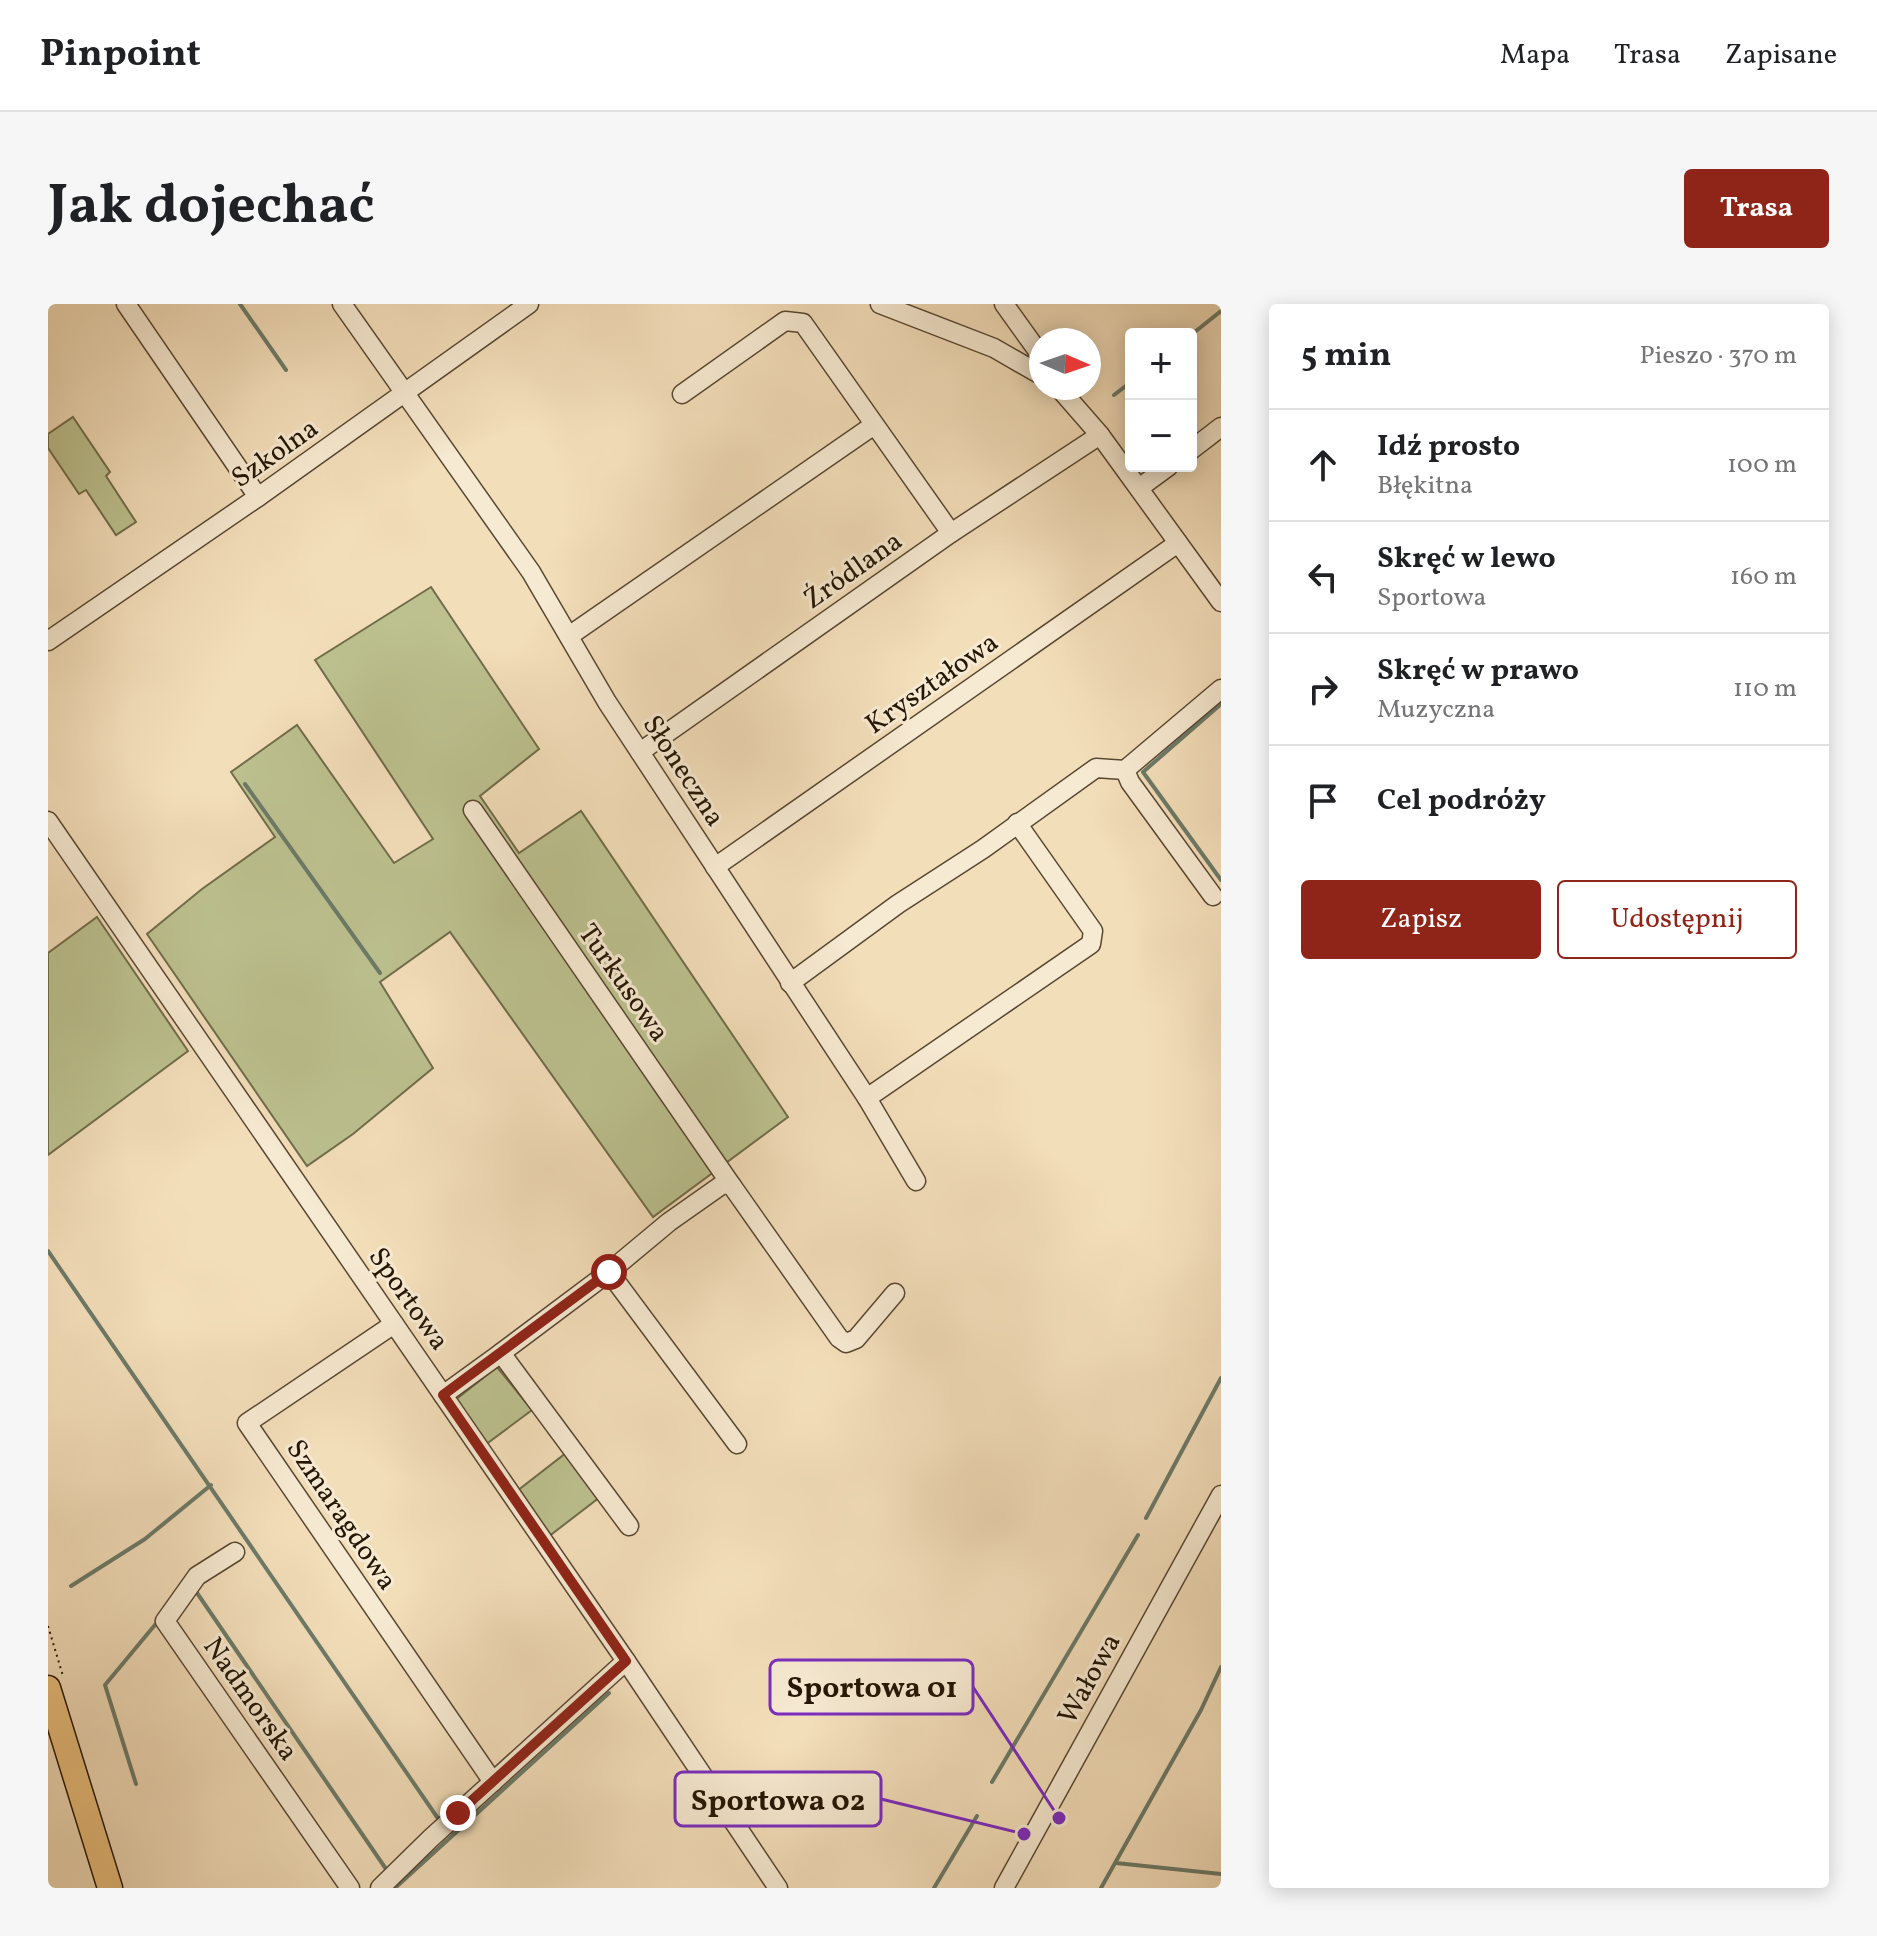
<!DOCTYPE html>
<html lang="pl">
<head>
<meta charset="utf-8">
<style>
  body { margin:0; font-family:Vollkorn,serif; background:#f6f6f6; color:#202124 }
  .controls { position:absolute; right:24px; top:24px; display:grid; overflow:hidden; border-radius:8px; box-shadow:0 4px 20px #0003 }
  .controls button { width:72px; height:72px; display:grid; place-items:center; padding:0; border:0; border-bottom:2px solid #e0e0e0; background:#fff; color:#202124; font:40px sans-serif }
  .compass { position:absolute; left:981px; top:24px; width:72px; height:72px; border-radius:50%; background:#fff; box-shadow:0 4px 20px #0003; rotate:92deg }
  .stop { position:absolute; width:24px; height:24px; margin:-18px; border:6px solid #8f2418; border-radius:50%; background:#fff }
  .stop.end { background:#8f2418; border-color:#fff; box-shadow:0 2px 8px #0008 }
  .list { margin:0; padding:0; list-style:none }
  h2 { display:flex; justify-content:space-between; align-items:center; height:104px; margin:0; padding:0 32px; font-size:34px }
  h2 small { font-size:26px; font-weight:400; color:#757577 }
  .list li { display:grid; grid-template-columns:52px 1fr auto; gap:24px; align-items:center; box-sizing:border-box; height:112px; padding:0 32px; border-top:2px solid #e0e0e0 }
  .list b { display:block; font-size:30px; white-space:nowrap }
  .list p { margin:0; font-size:26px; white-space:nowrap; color:#757577 }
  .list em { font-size:26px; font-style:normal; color:#757577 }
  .actions { display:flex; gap:16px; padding:24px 32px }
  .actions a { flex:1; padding:18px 0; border:2px solid #8f2418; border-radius:8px; text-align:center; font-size:28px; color:#8f2418 }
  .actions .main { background:#8f2418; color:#fff }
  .icon { flex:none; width:44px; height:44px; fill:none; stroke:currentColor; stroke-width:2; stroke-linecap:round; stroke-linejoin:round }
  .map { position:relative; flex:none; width:1173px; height:1584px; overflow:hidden; border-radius:8px }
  header { display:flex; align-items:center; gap:48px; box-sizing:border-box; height:112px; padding:0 40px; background:#fff; border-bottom:2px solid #e0e0e0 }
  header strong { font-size:38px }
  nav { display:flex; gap:44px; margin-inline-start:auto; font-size:28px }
  .intro { display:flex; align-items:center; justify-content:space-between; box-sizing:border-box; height:192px; padding:0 48px }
  h1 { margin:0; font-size:56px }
  .button { padding:20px 36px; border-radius:8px; background:#8f2418; color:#fff; font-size:28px; font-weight:700 }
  main { display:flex; gap:48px; padding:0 48px }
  aside { flex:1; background:#fff; border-radius:8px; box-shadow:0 4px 20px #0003 }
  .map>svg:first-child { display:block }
  .green { fill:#bcc18f; stroke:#706c4a; stroke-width:2 }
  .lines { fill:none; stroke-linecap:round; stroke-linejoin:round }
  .stream { stroke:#6c7a68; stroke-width:4 }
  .minor-casing { stroke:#584832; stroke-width:21 }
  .major-casing { stroke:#241604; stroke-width:27 }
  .path { stroke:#241604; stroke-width:2; stroke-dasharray:2 4; stroke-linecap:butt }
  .minor { stroke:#f7ead2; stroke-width:18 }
  .major { stroke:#eabf7d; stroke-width:24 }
  .route { stroke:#8f2418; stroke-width:10 }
  .labels { text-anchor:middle; stroke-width:6; stroke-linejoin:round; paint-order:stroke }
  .street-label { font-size:28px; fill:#241604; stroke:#f7ead2 }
  .leader { fill:none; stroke:#7b2cbf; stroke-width:3 }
  .callout-dot { fill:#7b2cbf; stroke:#f7ead2; stroke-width:3 }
  .callout { fill:#f7ead2; stroke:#7b2cbf; stroke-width:3 }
  .callout-label { font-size:30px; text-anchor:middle; font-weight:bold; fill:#241604 }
</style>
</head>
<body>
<header>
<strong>Pinpoint</strong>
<nav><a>Mapa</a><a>Trasa</a><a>Zapisane</a></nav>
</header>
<div class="intro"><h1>Jak dojechać</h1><a class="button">Trasa</a></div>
<main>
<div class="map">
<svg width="1173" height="1584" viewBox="0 0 1173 1584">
  <rect width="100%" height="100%" fill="#f3deba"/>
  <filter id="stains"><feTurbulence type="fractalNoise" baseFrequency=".0025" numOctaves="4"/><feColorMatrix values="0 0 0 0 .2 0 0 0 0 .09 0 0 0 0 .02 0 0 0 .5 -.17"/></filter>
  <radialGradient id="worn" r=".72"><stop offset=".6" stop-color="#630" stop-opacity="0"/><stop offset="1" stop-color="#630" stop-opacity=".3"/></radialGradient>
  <g class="green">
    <polygon points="25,113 62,168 58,172 88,218 68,231 38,186 31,190 0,144 0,130"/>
    <polygon points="383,283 491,445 432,492 471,549 533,507 740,813 605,913 402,628 332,678 385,764 305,830 259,862 99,630 154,585 227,533 183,468 249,421 346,559 385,535 267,356"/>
    <polygon points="49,613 140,747 0,851 0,649"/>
    <polygon points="449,1063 484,1106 437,1141 406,1097"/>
    <polygon points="518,1149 552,1193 500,1233 469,1187"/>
  </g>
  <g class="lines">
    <g class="stream">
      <polyline points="192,0 238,66"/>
      <polyline points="1143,31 1173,7"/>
      <polyline points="1066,91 1083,78"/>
      <polyline points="1173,400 1095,468 1173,576"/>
      <polyline points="197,480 332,669"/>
      <polyline points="0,947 389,1513"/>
      <polyline points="1098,1214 1173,1074"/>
      <polyline points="23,1282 97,1235 163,1181"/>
      <polyline points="147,1286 338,1565"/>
      <polyline points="944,1478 1090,1231"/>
      <polyline points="88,1480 57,1381 111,1316"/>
      <polyline points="1068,1559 1173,1570"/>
      <polyline points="347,1584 561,1389"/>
      <polyline points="886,1584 929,1512"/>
      <polyline points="1053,1584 1153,1406 1173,1363"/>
    </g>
    <defs>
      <g id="minor">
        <polyline points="78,0 210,193"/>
        <polyline points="294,0 483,268 559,398 819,794 868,877"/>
        <polyline points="832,0 946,44 993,71"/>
        <polyline points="956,0 989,46 993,64"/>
        <polyline points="1011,84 1052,131 1173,298"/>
        <polyline points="634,90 737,17 755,19 903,229"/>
        <polyline points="1143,146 1173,123"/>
        <polyline points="1091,184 1121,162"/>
        <polyline points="521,332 826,121"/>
        <polyline points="0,337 210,193 481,0"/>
        <polyline points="592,448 903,229 1052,131"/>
        <polyline points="425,506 684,882"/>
        <polyline points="0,517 578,1357 730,1584"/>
        <polyline points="667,563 1130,239"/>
        <polyline points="1165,592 1082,478 1077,466 1173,385"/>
        <polyline points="742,679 850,600 935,545 1048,464 1077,466"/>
        <polyline points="819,794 1043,640 1045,627 969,519"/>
        <polyline points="561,968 689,1140"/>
        <polyline points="346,1020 199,1119 445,1478"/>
        <polyline points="453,1049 561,968 621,918 675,880 684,882 791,1034 798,1039 808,1035 847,989"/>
        <polyline points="395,1091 453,1049 581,1222"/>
        <polyline points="187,1248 149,1272 117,1317 302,1584"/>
        <polyline points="332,1584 383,1534 578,1357"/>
        <polyline points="956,1584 1173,1191"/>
      </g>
      <polyline id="major" points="0,1384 62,1584"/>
    </defs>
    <use href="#minor" class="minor-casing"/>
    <use href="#major" class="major-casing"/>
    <polyline class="path" points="0,1322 15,1372"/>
    <use href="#minor" class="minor"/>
    <use href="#major" class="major"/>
  </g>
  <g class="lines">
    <polyline class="route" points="410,1509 578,1357 395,1091 561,968"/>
  </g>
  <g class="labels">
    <g class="street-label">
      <text transform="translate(226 148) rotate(-35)" y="10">Szkolna</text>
      <text transform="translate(804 265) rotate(-35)" y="10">Źródlana</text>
      <text transform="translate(883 378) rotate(-35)" y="10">Kryształowa</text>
      <text transform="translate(637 466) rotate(57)" y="10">Słoneczna</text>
      <text transform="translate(577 678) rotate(55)" y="10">Turkusowa</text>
      <text transform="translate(362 994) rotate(55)" y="10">Sportowa</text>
      <text transform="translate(295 1210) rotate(56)" y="10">Szmaragdowa</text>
      <text transform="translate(1040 1374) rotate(-61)" y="10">Wałowa</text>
      <text transform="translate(204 1394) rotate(55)" y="10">Nadmorska</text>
    </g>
  </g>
  <path class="leader" d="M1011 1514L925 1383M976 1530L833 1495"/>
  <g class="callout-dot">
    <circle cx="1011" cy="1514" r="8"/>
    <circle cx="976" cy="1530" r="8"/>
  </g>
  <g class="callout">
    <rect x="722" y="1356" width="203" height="54" rx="8"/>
    <rect x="627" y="1468" width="206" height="54" rx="8"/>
  </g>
  <g class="callout-label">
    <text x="824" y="1393">Sportowa 01</text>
    <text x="730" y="1506">Sportowa 02</text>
  </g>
  <rect width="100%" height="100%" filter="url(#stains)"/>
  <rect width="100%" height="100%" fill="url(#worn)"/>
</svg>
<div class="controls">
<button>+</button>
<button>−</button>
</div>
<svg class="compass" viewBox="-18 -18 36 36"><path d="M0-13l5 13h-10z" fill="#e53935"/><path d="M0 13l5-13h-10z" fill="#757577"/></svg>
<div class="stop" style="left:561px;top:968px"></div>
<div class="stop end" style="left:410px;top:1509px"></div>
</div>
<aside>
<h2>5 min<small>Pieszo · 370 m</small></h2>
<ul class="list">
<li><svg class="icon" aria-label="ahead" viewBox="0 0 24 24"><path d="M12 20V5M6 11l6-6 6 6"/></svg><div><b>Idź prosto</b><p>Błękitna</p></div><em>100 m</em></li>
<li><svg class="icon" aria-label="left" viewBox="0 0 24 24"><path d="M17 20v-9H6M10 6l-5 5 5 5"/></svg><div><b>Skręć w lewo</b><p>Sportowa</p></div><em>160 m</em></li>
<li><svg class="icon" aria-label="right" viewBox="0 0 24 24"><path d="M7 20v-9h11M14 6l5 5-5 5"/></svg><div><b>Skręć w prawo</b><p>Muzyczna</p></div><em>110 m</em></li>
<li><svg class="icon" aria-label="arrive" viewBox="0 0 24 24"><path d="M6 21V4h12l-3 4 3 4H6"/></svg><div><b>Cel podróży</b></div></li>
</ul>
<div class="actions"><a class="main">Zapisz</a><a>Udostępnij</a></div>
</aside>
</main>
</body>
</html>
